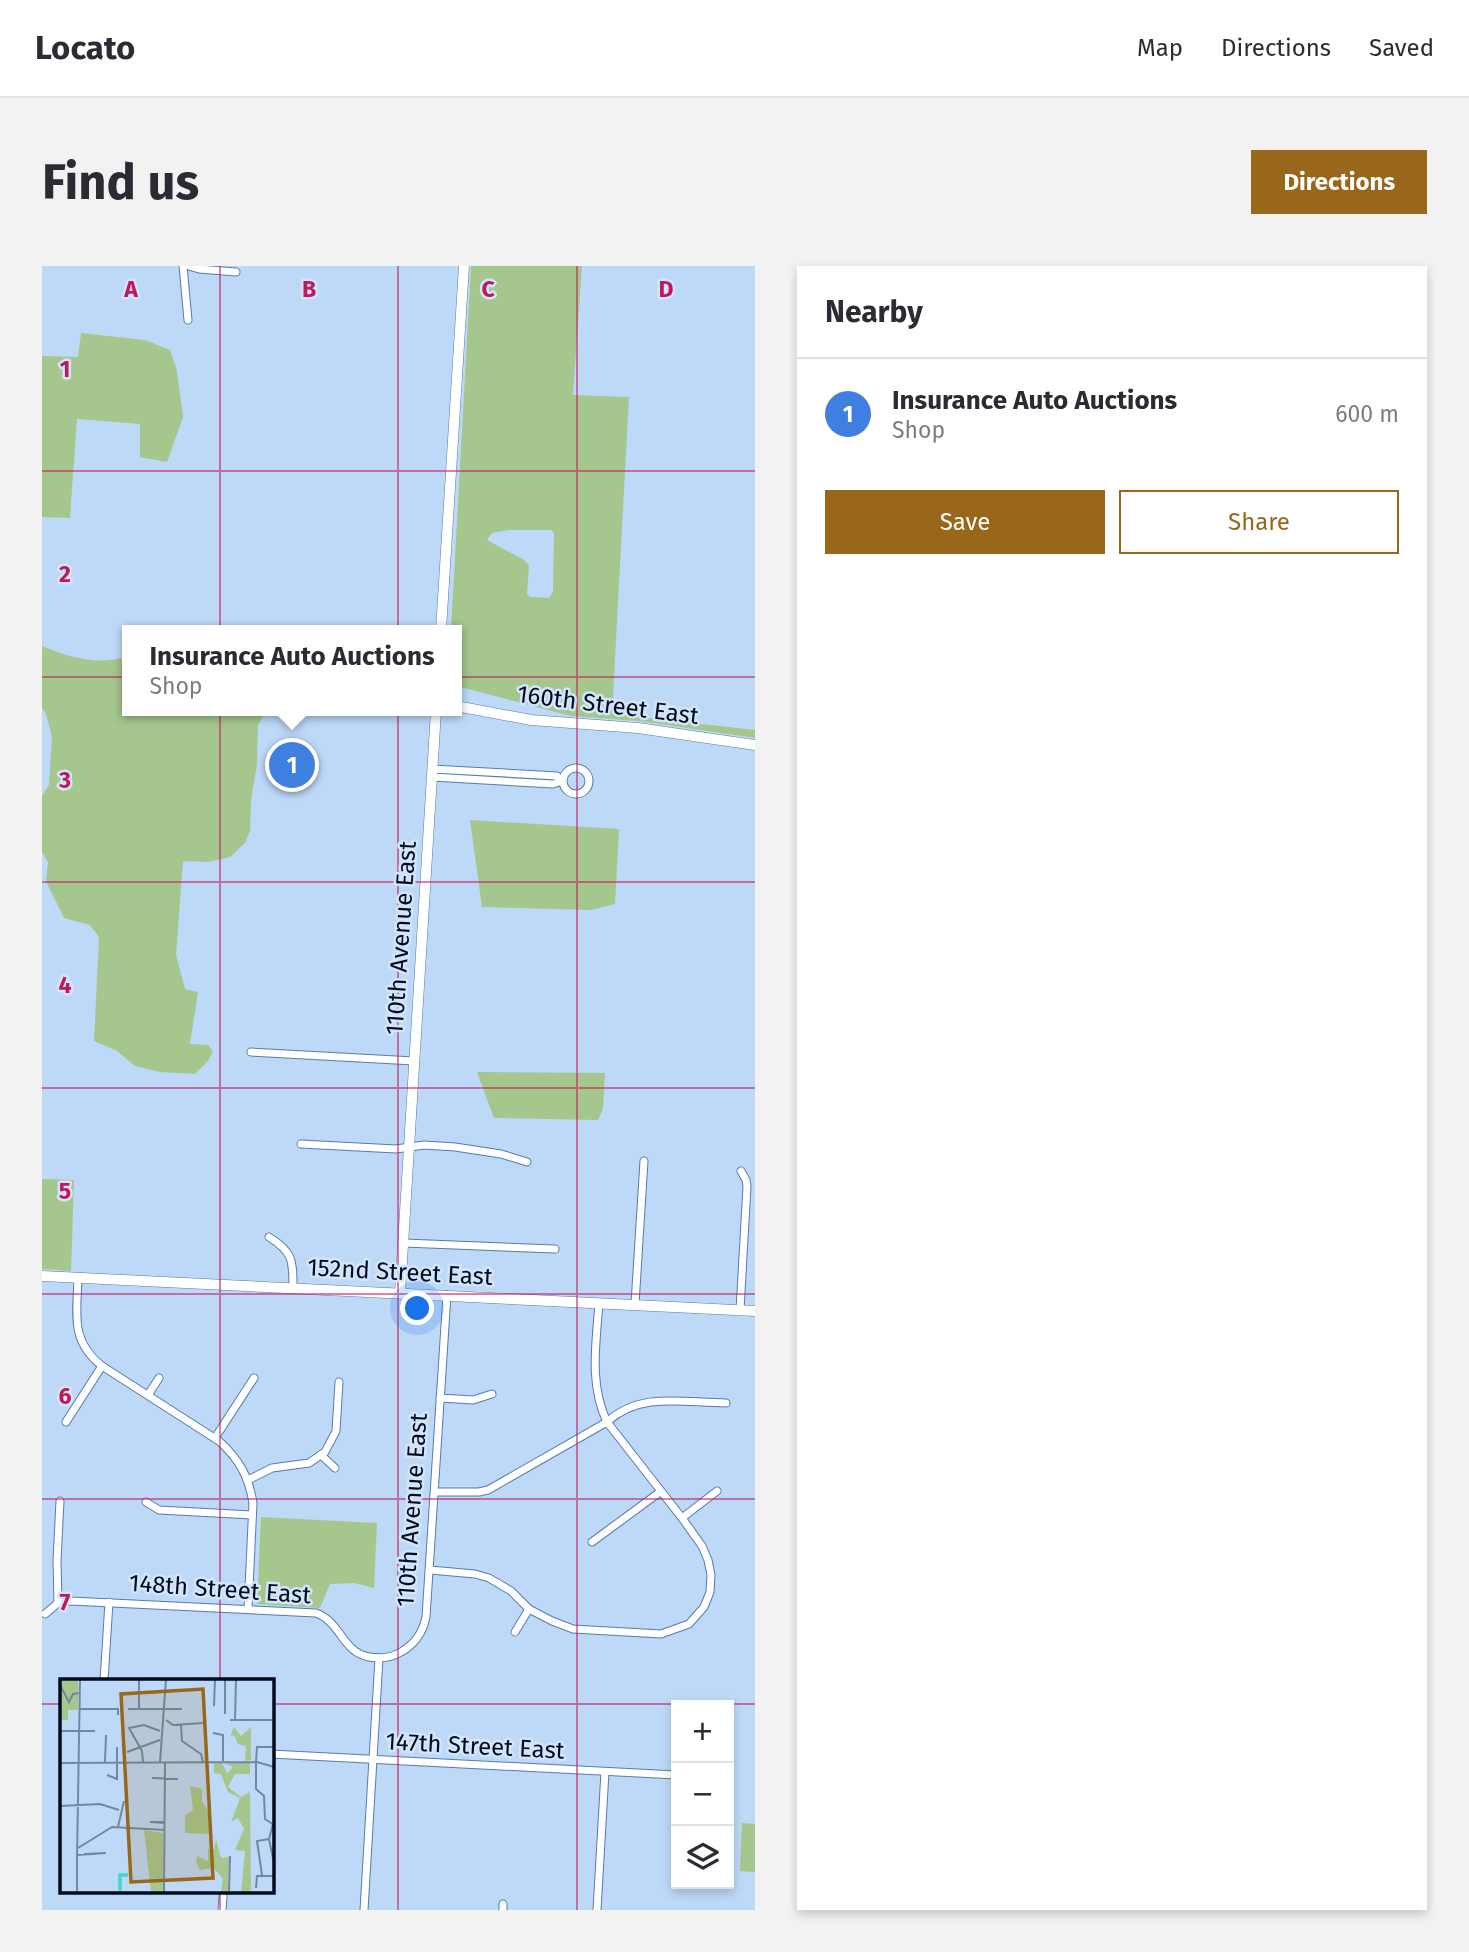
<!DOCTYPE html>
<html lang="en">
<head>
<meta charset="utf-8">
<style>
  body { margin:0; font-family:"Fira Sans",sans-serif; background:#f2f2f3; color:#2b2b33 }
  .controls { position:absolute; right:21px; bottom:21px; display:grid; overflow:hidden; border-radius:0px; box-shadow:0 4px 10px #0003 }
  .controls button { width:63px; height:63px; display:grid; place-items:center; padding:0; border:0; border-bottom:2px solid #e1e1e2; background:#fff; color:#2b2b33; font:35px sans-serif }
  .you { position:absolute; left:376px; top:1043px; width:24px; height:24px; margin:-18px; border:5px solid #fff; border-radius:50%; background:#1a73e8; box-shadow:0 0 0 10px #1a73e833 }
  .badge { display:grid; place-items:center; width:46px; height:46px; border-radius:50%; background:#986719; color:#fff; font-size:23px; font-weight:700 }
  .pin { position:absolute; translate:-50% -50%; border:4px solid #fff; box-shadow:0 2px 7px #0006 }
  .popup { position:absolute; left:80px; top:359px; width:340px; height:91px; box-sizing:border-box; display:grid; place-content:center; border-radius:0px; background:#fff; filter:drop-shadow(0 2px 5px #0005); font-size:23px; white-space:nowrap; color:#7c7c81 }
  .popup b { font-size:26px; color:#2b2b33 }
  .popup::after { content:''; position:absolute; left:50%; top:100%; margin-left:-14px; border:14px solid transparent; border-top-color:#fff }
  .list { margin:0; padding:0; list-style:none }
  h2 { display:flex; justify-content:space-between; align-items:center; height:91px; margin:0; padding:0 28px; font-size:30px }
  h2 small { font-size:23px; font-weight:400; color:#7c7c81 }
  .list li { display:grid; grid-template-columns:46px 1fr auto; gap:21px; align-items:center; box-sizing:border-box; height:112px; padding:0 28px; border-top:2px solid #e1e1e2 }
  .list b { display:block; font-size:26px; white-space:nowrap }
  .list p { margin:0; font-size:23px; white-space:nowrap; color:#7c7c81 }
  .list em { font-size:23px; font-style:normal; color:#7c7c81 }
  .actions { display:flex; gap:14px; padding:21px 28px }
  .actions a { flex:1; padding:16px 0; border:2px solid #986719; border-radius:0px; text-align:center; font-size:24px; color:#986719 }
  .actions .main { background:#986719; color:#fff }
  .icon { flex:none; width:38px; height:38px; fill:none; stroke:currentColor; stroke-width:2; stroke-linecap:round; stroke-linejoin:round }
  .map { position:relative; flex:none; width:713px; height:1644px; overflow:hidden; border-radius:0px }
  header { display:flex; align-items:center; gap:42px; box-sizing:border-box; height:98px; padding:0 35px; background:#fff; border-bottom:2px solid #e1e1e2 }
  header strong { font-size:33px }
  nav { display:flex; gap:38px; margin-inline-start:auto; font-size:24px }
  .intro { display:flex; align-items:center; justify-content:space-between; box-sizing:border-box; height:168px; padding:0 42px }
  h1 { margin:0; font-size:49px }
  .button { padding:18px 32px; border-radius:0px; background:#986719; color:#fff; font-size:24px; font-weight:700 }
  main { display:flex; gap:42px; padding:0 42px }
  aside { flex:1; background:#fff; border-radius:0px; box-shadow:0 4px 10px #0003 }
  .map>svg:first-child { display:block }
  .green { fill:#a5c68d; fill-rule:evenodd }
  .lines { fill:none; stroke-linecap:round; stroke-linejoin:round }
  .street-casing { stroke:#537cac; stroke-width:9 }
  .secondary-casing { stroke:#537cac; stroke-width:11 }
  .street { stroke:#fff; stroke-width:7 }
  .secondary { stroke:#fff; stroke-width:10 }
  .grid { fill:none; stroke:#c2185b; stroke-width:2; stroke-opacity:0.55 }
  .labels { text-anchor:middle; stroke-width:5; stroke-linejoin:round; paint-order:stroke }
  .street-label { font-size:24px; fill:#000b1d; stroke:#d3e5fa }
  .inset-river { fill:none; stroke:#41d7d3; stroke-width:3.5 }
  .inset-road { fill:none; stroke:#7287a0; stroke-width:2 }
  .view { fill:#986719; fill-opacity:0.15; stroke:#986719; stroke-width:3.5 }
  .inset-edge { fill:none; stroke:#000b1d; stroke-width:3.5 }
  .grid-label { font-size:23px; text-anchor:middle; font-weight:bold; fill:#c2185b; stroke:#d3e5fa; stroke-width:5; stroke-linejoin:round; paint-order:stroke }
</style>
</head>
<body>
<header>
<strong>Locato</strong>
<nav><a>Map</a><a>Directions</a><a>Saved</a></nav>
</header>
<div class="intro"><h1>Find us</h1><a class="button">Directions</a></div>
<main>
<div class="map">
<svg width="713" height="1644" viewBox="0 0 713 1644">
  <rect width="100%" height="100%" fill="#bed9f8"/>
  <g class="green">
    <path d="M 429,0 L 540,0 L 531,129 L 587,131 L 570,448 L 713,464 L 713,472 L 597,455 L 529,450 L 415,420 L 414,364 L 409,364 ZM 466,264 L 509,264 L 512,267 L 511,326 L 507,332 L 488,331 L 485,328 L 487,299 L 482,294 L 445,274 L 450,267 Z"/>
    <polygon points="39,67 103,74 128,84 135,105 141,151 125,196 98,191 98,158 35,153 28,252 0,251 0,90 36,91"/>
    <path d="M 0,380 C 28,392 55,399 85,391 L 86,445 L 224,445 L 216,459 L 215,498 L 209,534 L 208,565 L 203,577 L 188,591 L 166,596 L 141,595 L 134,689 L 143,723 L 156,726 L 148,778 L 166,779 L 171,785 L 166,795 L 153,808 L 118,806 L 93,800 L 75,785 L 52,775 L 57,671 L 48,659 L 22,652 L 4,615 L 6,596 L 0,586 L 0,530 L 7,519 L 10,471 L 4,448 L 0,442 Z"/>
    <polygon points="428,554 577,563 573,638 549,644 440,641"/>
    <polygon points="435,806 563,807 561,843 556,854 452,852"/>
    <polygon points="0,913 32,914 29,1005 0,1003"/>
    <polygon points="219,1251 335,1257 332,1322 312,1317 288,1318 278,1342 215,1338"/>
    <polygon points="700,1557 713,1558 713,1606 698,1605"/>
  </g>
  <g class="lines">
    <defs>
      <g id="street">
        <polyline points="141,0 146,54"/>
        <polyline points="147,0 157,3 194,6"/>
        <circle cx="534" cy="515" r="13"/>
        <polyline points="390,511 511,518 520,515 515,510 390,503"/>
        <polyline points="209,786 372,795"/>
        <polyline points="259,878 354,883 382,879 413,881 459,888 485,896"/>
        <path d="M 227,971 C 251,986 251,994 251,1022"/>
        <polyline points="362,977 513,983"/>
        <path d="M 36,1012 C 35,1048 28,1075 60,1100 L 177,1175 C 197,1193 207,1211 211,1237 L 206,1343"/>
        <polyline points="593,1038 602,895"/>
        <polyline points="698,1044 705,920 704,914 699,905"/>
        <polyline points="106,1129 117,1112"/>
        <polyline points="398,1132 431,1134 450,1128"/>
        <polyline points="24,1156 60,1100"/>
        <polyline points="173,1172 212,1112"/>
        <polyline points="279,1189 293,1202"/>
        <polyline points="206,1214 230,1202 267,1197 283,1186 294,1165 297,1116"/>
        <path d="M 393,1226 L 437,1226 L 446,1224 L 565,1156 C 599,1125 642,1137 684,1137"/>
        <polyline points="104,1236 117,1244 210,1249"/>
        <polyline points="640,1252 675,1225"/>
        <polyline points="550,1276 618,1226"/>
        <path d="M 388,1304 L 433,1308 L 447,1312 L 469,1325 L 487,1343 L 510,1355 L 531,1363 L 619,1368 L 647,1358 L 662,1341 L 668,1326 L 669,1309 L 666,1294 L 660,1280 L 640,1252 L 565,1156 C 547,1118 554,1078 557,1037"/>
        <polyline points="16,1337 15,1295 18,1235"/>
        <path d="M 3,1348 L 16,1337 L 29,1335 L 274,1347 C 299,1356 300,1386 327,1391 C 339,1393 349,1392 359,1386 C 373,1378 381,1366 384,1351 L 405,1029"/>
        <polyline points="473,1366 487,1343"/>
        <polyline points="62,1415 67,1336"/>
        <polyline points="229,1488 634,1509"/>
        <polyline points="180,1644 181,1631"/>
        <polyline points="322,1644 337,1392"/>
        <polyline points="461,1644 461,1638"/>
        <polyline points="555,1644 563,1506"/>
      </g>
      <g id="secondary">
        <polyline points="399,364 422,0"/>
        <polyline points="414,440 489,454 596,462 713,479"/>
        <polyline points="0,1010 713,1045"/>
        <polyline points="358,1027 394,445"/>
      </g>
    </defs>
    <use href="#street" class="street-casing"/>
    <use href="#secondary" class="secondary-casing"/>
    <use href="#street" class="street"/>
    <use href="#secondary" class="secondary"/>
  </g>
  <path class="grid" d="M 178,0 L 178,1415M 356,0 L 356,1644M 535,0 L 535,1644M 0,205 L 713,205M 0,411 L 713,411M 0,616 L 713,616M 0,822 L 713,822M 0,1028 L 713,1028M 0,1233 L 713,1233M 0,1438 L 19,1438M 229,1438 L 713,1438M 178,1625 L 178,1644"/>
  <g class="labels">
    <g class="street-label">
      <text transform="translate(566 439) rotate(7)" y="8">160th Street East</text>
      <text transform="translate(359 672) rotate(-86)" y="8">110th Avenue East</text>
      <text transform="translate(358 1006) rotate(3)" y="8">152nd Street East</text>
      <text transform="translate(370 1244) rotate(-86)" y="8">110th Avenue East</text>
      <text transform="translate(178 1323) rotate(4)" y="8">148th Street East</text>
      <text transform="translate(433 1480) rotate(3)" y="8">147th Street East</text>
    </g>
  </g>
  <g transform="translate(18 1413)">
    <rect width="214" height="214" fill="#bed9f8"/>
    <path d="M 0,0 L 18,0 L 18,31 L 8,31 L 8,41 L 0,41 ZM 174,48 L 181,57 L 191,48 L 191,81 L 185,82 L 186,67 L 178,65 L 174,56 L 170,58 ZM 154,84 L 162,84 L 167,94 L 173,88 L 164,84 L 190,84 L 190,95 L 175,95 L 168,108 L 181,118 L 190,113 L 191,213 L 181,213 L 185,172 L 175,171 L 184,150 L 178,139 L 171,143 L 180,119 L 168,113 L 161,95 L 154,94 ZM 130,107 L 142,110 L 142,122 L 151,137 L 151,155 L 125,154 L 125,136 L 133,131 ZM 84,151 L 103,154 L 103,213 L 91,213 ZM 156,160 L 161,179 L 169,178 L 168,213 L 161,213 L 163,200 L 154,189 L 140,191 L 136,183 L 137,177 L 148,182 L 148,170 L 154,170 Z" fill="#a5c68d"/>
    <path class="inset-river" d="M 60,213 L 60,196 L 68,196"/>
    <path class="inset-road" d="M 0,6 L 9,23 L 13,15 L 20,14M 154,27 L 155,0M 20,30 L 58,30 L 58,36M 68,30 L 122,30M 79,30 L 79,0M 165,35 L 165,0M 106,41 L 113,46 L 144,44M 170,41 L 214,41M 175,41 L 176,0M 121,46 L 122,62 L 141,75 L 143,83M 0,52 L 35,52M 153,54 L 163,56 L 163,82M 214,68 L 197,68 L 196,83 L 196,110 L 204,117 L 205,140 L 214,146M 67,73 L 100,61M 45,83 L 46,56M 83,83 L 82,72 L 69,49 L 84,46 L 100,52M 100,83 L 106,0M 0,84 L 197,83 L 214,88M 47,96 L 57,100 L 57,68M 92,99 L 118,100M 0,127 L 40,125 L 59,131M 105,144 L 90,143 L 105,143M 213,145 L 209,160 L 214,184M 58,148 L 64,122M 18,169 L 52,148 L 105,151M 17,176 L 46,174 L 24,175M 17,178 L 17,213M 17,180 L 20,0M 202,196 L 197,162 L 209,160M 196,209 L 197,197 L 214,197M 104,213 L 105,83M 169,213 L 170,177"/>
    <path class="view" d="M 143,10 L 153,199 L 71,203 L 61,15 Z"/>
    <rect width="214" height="214" class="inset-edge"/>
  </g>
  <g class="grid-label">
    <text x="89" y="31">A</text>
    <text x="267" y="31">B</text>
    <text x="446" y="31">C</text>
    <text x="624" y="31">D</text>
    <text x="23" y="111">1</text>
    <text x="23" y="316">2</text>
    <text x="23" y="522">3</text>
    <text x="23" y="727">4</text>
    <text x="23" y="933">5</text>
    <text x="23" y="1138">6</text>
    <text x="23" y="1344">7</text>
  </g>
</svg>
<div class="controls">
<button>+</button>
<button>−</button>
<button><svg class="icon" aria-label="layers" viewBox="0 0 24 24"><path d="M12 4l9 5-9 5-9-5zM3 14l9 5 9-5"/></svg></button>
</div>
<div class="you"></div>
<div class="pin badge" style="left:250px;top:499px;background:#3f7fe0">1</div>
<div class="popup"><b>Insurance Auto Auctions</b>Shop</div>
</div>
<aside>
<h2>Nearby<small></small></h2>
<ul class="list">
<li><span class="badge" style="background:#3f7fe0">1</span><div><b>Insurance Auto Auctions</b><p>Shop</p></div><em>600 m</em></li>
</ul>
<div class="actions"><a class="main">Save</a><a>Share</a></div>
</aside>
</main>
</body>
</html>
